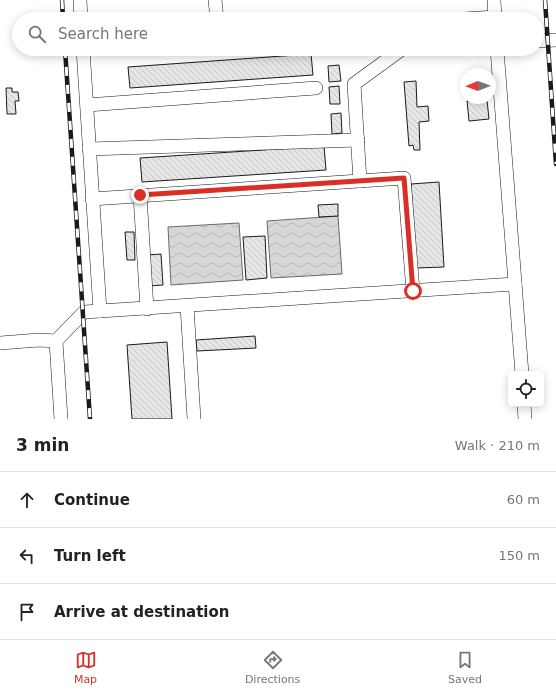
<!DOCTYPE html>
<html lang="en">
<head>
<meta charset="utf-8">
<style>
  body { margin:0; font-family:"DejaVu Sans",sans-serif; background:#f6f6f6; color:#222 }
  .controls { position:absolute; right:12px; bottom:12px; display:grid; overflow:hidden; border-radius:6px; box-shadow:0 2px 10px #0003 }
  .controls button { width:36px; height:36px; display:grid; place-items:center; padding:0; border:0; border-bottom:1px solid #e0e0e0; background:#fff; color:#222; font:20px sans-serif }
  .compass { position:absolute; left:460px; top:68px; width:36px; height:36px; border-radius:50%; background:#fff; box-shadow:0 2px 10px #0003; rotate:269deg }
  .stop { position:absolute; width:12px; height:12px; margin:-9px; border:3px solid #d93025; border-radius:50%; background:#fff }
  .stop.end { background:#d93025; border-color:#fff; box-shadow:0 1px 4px #0008 }
  .list { margin:0; padding:0; list-style:none }
  h2 { display:flex; justify-content:space-between; align-items:center; height:52px; margin:0; padding:0 16px; font-size:17px }
  h2 small { font-size:13px; font-weight:400; color:#767676 }
  .list li { display:grid; grid-template-columns:26px 1fr auto; gap:12px; align-items:center; box-sizing:border-box; height:56px; padding:0 16px; border-top:1px solid #e0e0e0 }
  .list b { display:block; font-size:15px; white-space:nowrap }
  .list em { font-size:13px; font-style:normal; color:#767676 }
  .icon { flex:none; width:22px; height:22px; fill:none; stroke:currentColor; stroke-width:2; stroke-linecap:round; stroke-linejoin:round }
  .map { position:relative; flex:none; width:556px; height:419px; overflow:hidden }
  .search { position:absolute; background:#fff; box-shadow:0 2px 10px #0003; left:12px; right:12px; top:12px; height:44px; display:flex; align-items:center; gap:10px; box-sizing:border-box; padding:0 14px; border-radius:22px; color:#767676; font-size:15px }
  .sheet { height:220px; background:#fff }
  nav { display:flex; justify-content:space-around; align-items:center; box-sizing:border-box; height:56px; border-top:1px solid #e0e0e0; background:#fff; font-size:11px; color:#767676 }
  nav a { display:grid; justify-items:center; gap:2px }
  nav .on { color:#d93025 }
  .map>svg:first-child { display:block }
  .water { fill:url(#water-waves); stroke:#6a6a6a }
  .building { fill:url(#building-back-hatch); stroke:#1a1a1a }
  .lines { fill:none; stroke-linecap:round; stroke-linejoin:round }
  .minor-casing { stroke:#1a1a1a; stroke-width:14 }
  .minor { stroke:#fff; stroke-width:13 }
  .rail-casing { stroke:#1a1a1a; stroke-width:4.5 }
  .rail { stroke:#fff; stroke-width:3; stroke-dasharray:9; stroke-linecap:butt }
  .route { stroke:#d93025; stroke-width:5 }
</style>
</head>
<body>
<div class="map">
<svg width="556" height="419" viewBox="0 0 556 419">
  <defs>
    <pattern id="water-waves" width="16" height="10" patternUnits="userSpaceOnUse"><rect width="16" height="10" fill="#d7d7d7"/><path d="M0 5q4-4 8 0t8 0" fill="none" stroke="#b8b8b8"/></pattern>
    <pattern id="building-back-hatch" width="6" height="6" patternUnits="userSpaceOnUse"><rect width="6" height="6" fill="#e6e6e6"/><path d="M-1 5l2 2M0 0l6 6M5-1l2 2" fill="none" stroke="#c5c5c5"/></pattern>
  </defs>
  <rect width="100%" height="100%" fill="#fff"/>
  <g class="water">
    <polygon points="338,216 342,274 271,278 267,221"/>
    <polygon points="239,223 243,280 171,285 168,227"/>
  </g>
  <g class="building">
    <polygon points="311,54 313,75 130,88 128,67"/>
    <polygon points="339,65 341,81 329,82 328,66"/>
    <polygon points="416,81 417,107 428,106 429,121 419,122 420,150 414,150 413,145 409,146 404,82"/>
    <polygon points="339,86 340,104 330,104 329,87"/>
    <polygon points="6,88 12,88 12,92 18,92 19,101 15,101 16,114 7,114"/>
    <polygon points="487,100 489,119 469,121 467,101"/>
    <polygon points="341,113 342,133 332,134 331,114"/>
    <polygon points="324,146 326,170 142,182 140,158"/>
    <polygon points="439,182 444,267 416,268 411,184"/>
    <polygon points="338,204 338,216 319,217 318,205"/>
    <polygon points="125,232 134,232 135,260 127,260"/>
    <polygon points="265,236 267,278 246,280 243,237"/>
    <polygon points="161,254 163,285 149,286 147,255"/>
    <polygon points="255,336 256,348 197,351 196,340"/>
    <polygon points="167,342 172,419 132,419 127,345"/>
  </g>
  <g class="lines">
    <defs>
      <g id="minor">
        <polyline points="80,0 81,19"/>
        <polyline points="215,0 217,19"/>
        <polyline points="494,0 495,19"/>
        <polyline points="465,19 495,17"/>
        <polyline points="537,41 556,40"/>
        <polyline points="497,49 522,374"/>
        <polyline points="87,105 316,88"/>
        <polyline points="89,149 358,140"/>
        <polyline points="360,181 354,84 402,49"/>
        <polyline points="140,195 147,309"/>
        <polyline points="92,199 404,178 413,291"/>
        <polyline points="187,306 194,419"/>
        <polyline points="100,311 515,284"/>
        <polyline points="0,343 39,340 56,341"/>
        <polyline points="524,404 525,419"/>
        <polyline points="61,419 56,341 84,312 100,311 83,49"/>
      </g>
    </defs>
    <use href="#minor" class="minor-casing"/>
    <use href="#minor" class="minor"/>
    <defs>
      <g id="rail">
        <polyline points="62,0 63,19"/>
        <polyline points="545,0 556,164"/>
        <polyline points="65,49 90,419"/>
      </g>
    </defs>
    <use href="#rail" class="rail-casing"/>
    <use href="#rail" class="rail"/>
  </g>
  <g class="lines">
    <polyline class="route" points="140,195 404,178 413,291"/>
  </g>
</svg>
<div class="controls">
<button><svg class="icon" aria-label="locate" viewBox="0 0 24 24"><circle cx="12" cy="12" r="6"/><path d="M12 2v4M12 18v4M2 12h4M18 12h4"/></svg></button>
</div>
<svg class="compass" viewBox="-18 -18 36 36"><path d="M0-13l5 13h-10z" fill="#e53935"/><path d="M0 13l5-13h-10z" fill="#767676"/></svg>
<div class="stop" style="left:413px;top:291px"></div>
<div class="stop end" style="left:140px;top:195px"></div>
<div class="search"><svg class="icon" aria-label="search" viewBox="0 0 24 24"><circle cx="10" cy="10" r="6"/><path d="M15 15l6 6"/></svg>Search here</div>
</div>
<section class="sheet">
<h2>3 min<small>Walk · 210 m</small></h2>
<ul class="list">
<li><svg class="icon" aria-label="ahead" viewBox="0 0 24 24"><path d="M12 20V5M6 11l6-6 6 6"/></svg><div><b>Continue</b></div><em>60 m</em></li>
<li><svg class="icon" aria-label="left" viewBox="0 0 24 24"><path d="M17 20v-9H6M10 6l-5 5 5 5"/></svg><div><b>Turn left</b></div><em>150 m</em></li>
<li><svg class="icon" aria-label="arrive" viewBox="0 0 24 24"><path d="M6 21V4h12l-3 4 3 4H6"/></svg><div><b>Arrive at destination</b></div></li>
</ul>
</section>
<nav>
<a class="on"><svg class="icon" aria-label="map" viewBox="0 0 24 24"><path d="M3 6l6-2 6 2 6-2v14l-6 2-6-2-6 2zM9 4v14M15 6v14"/></svg>Map</a>
<a><svg class="icon" aria-label="directions" viewBox="0 0 24 24"><path d="M12 3l9 9-9 9-9-9zM9 14v-3h6M13 9l2 2-2 2"/></svg>Directions</a>
<a><svg class="icon" aria-label="saved" viewBox="0 0 24 24"><path d="M7 4h10v16l-5-4-5 4z"/></svg>Saved</a>
</nav>
</body>
</html>
